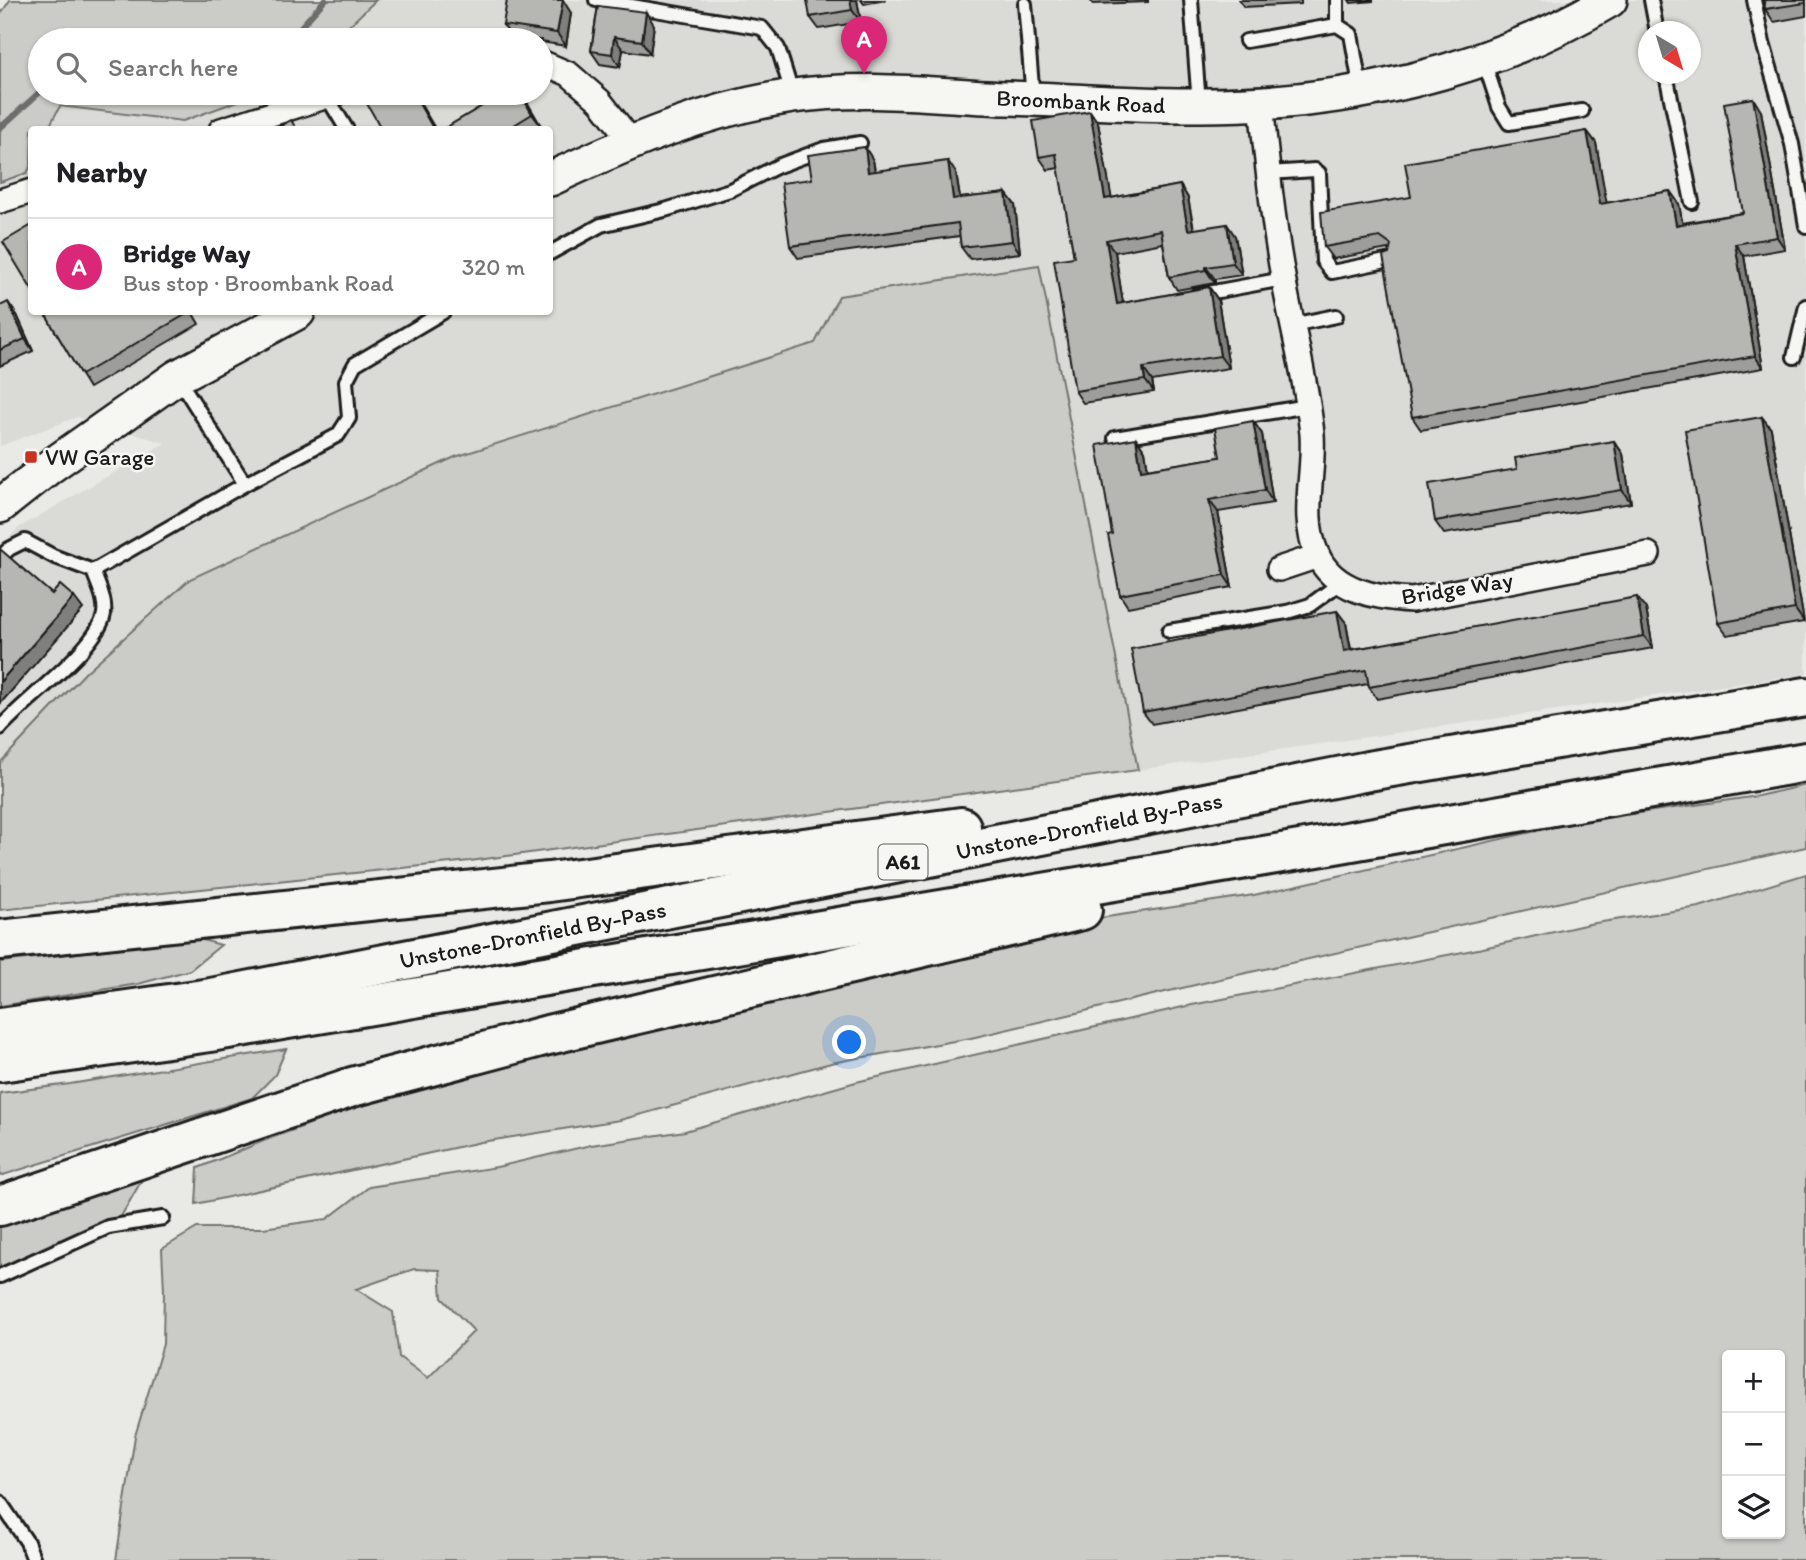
<!DOCTYPE html>
<html lang="en">
<head>
<meta charset="utf-8">
<style>
  body { margin:0; font-family:Itim,sans-serif; background:#f6f6f6; color:#202124 }
  .controls { position:absolute; right:21px; bottom:21px; display:grid; overflow:hidden; border-radius:7px; box-shadow:0 2px 5px #0004 }
  .controls button { width:63px; height:63px; display:grid; place-items:center; padding:0; border:0; border-bottom:2px solid #e0e0e0; background:#fff; color:#202124; font:35px sans-serif }
  .compass { position:absolute; left:1638px; top:21px; width:63px; height:63px; border-radius:50%; background:#fff; box-shadow:0 2px 5px #0004; rotate:142deg }
  .you { position:absolute; left:850px; top:1043px; width:24px; height:24px; margin:-18px; border:5px solid #fff; border-radius:50%; background:#1a73e8; box-shadow:0 0 0 10px #1a73e833 }
  .badge { display:grid; place-items:center; width:46px; height:46px; border-radius:50%; background:#db2777; color:#fff; font-size:23px; font-weight:700 }
  .pin { position:absolute; translate:-50% -58px; filter:drop-shadow(0 2px 4px #0008) }
  .pin::after { content:''; position:absolute; top:37px; width:24px; height:21px; background:inherit; clip-path:polygon(0 0,100% 0,50% 100%) }
  .list { margin:0; padding:0; list-style:none }
  h2 { display:flex; justify-content:space-between; align-items:center; height:91px; margin:0; padding:0 28px; font-size:30px }
  h2 small { font-size:23px; font-weight:400; color:#757577 }
  .list li { display:grid; grid-template-columns:46px 1fr auto; gap:21px; align-items:center; box-sizing:border-box; height:98px; padding:0 28px; border-top:2px solid #e0e0e0 }
  .list b { display:block; font-size:26px; white-space:nowrap }
  .list p { margin:0; font-size:23px; white-space:nowrap; color:#757577 }
  .list em { font-size:23px; font-style:normal; color:#757577 }
  .icon { flex:none; width:38px; height:38px; fill:none; stroke:currentColor; stroke-width:2; stroke-linecap:round; stroke-linejoin:round }
  .map { position:relative; flex:none; width:1806px; height:1560px; overflow:hidden }
  .search { position:absolute; background:#fff; box-shadow:0 2px 5px #0004; left:28px; top:28px; width:525px; height:77px; display:flex; align-items:center; gap:18px; box-sizing:border-box; padding:0 24px; border-radius:38px; color:#757577; font-size:26px }
  .panel { position:absolute; background:#fff; box-shadow:0 2px 5px #0004; left:28px; top:126px; width:525px; height:189px; border-radius:7px }
  .map>svg:first-child { display:block }
  .built { fill:#dadad6; fill-rule:evenodd }
  .green { fill:#cbcbc7; stroke:#747472; stroke-width:2; fill-rule:evenodd }
  .lines { fill:none; stroke-linecap:round; stroke-linejoin:round }
  .stream { stroke:#6d6d6c; stroke-width:6 }
  .lane-casing { stroke:#1c1c1c; stroke-width:18 }
  .street-casing { stroke:#1c1c1c; stroke-width:28 }
  .secondary-casing { stroke:#1c1c1c; stroke-width:38 }
  .highway-casing { stroke:#1c1c1c; stroke-width:44 }
  .lane { stroke:#f6f6f2; stroke-width:12 }
  .street { stroke:#f6f6f2; stroke-width:23 }
  .secondary { stroke:#f6f6f2; stroke-width:33 }
  .highway { stroke:#f6f6f2; stroke-width:38 }
  .wall { fill:#9d9d9a; stroke:#1c1c1c; stroke-width:2 }
  .shaded-wall { fill:#7f7f7d; stroke:#1c1c1c; stroke-width:2 }
  .building { fill:#b6b6b3; stroke:#1c1c1c; stroke-width:2 }
  .poi-dot { fill:#c8321e; stroke:#f6f6f2; stroke-width:2.5 }
  .labels { text-anchor:middle; stroke-width:5; stroke-linejoin:round; paint-order:stroke }
  .shield { fill:#f6f6f2; stroke:#5d5d5c; stroke-width:2 }
  .shield-label { font-size:21px; font-weight:bold; fill:#1c1c1c }
  .street-label { font-size:23px; fill:#1c1c1c; stroke:#f6f6f2 }
  .poi-label { font-size:23px; fill:#1c1c1c; stroke:#f6f6f2; text-anchor:start }
</style>
</head>
<body>
<div class="map">
<svg width="1806" height="1560" viewBox="0 0 1806 1560">
  <rect width="100%" height="100%" fill="#e9e9e5"/>
  <filter id="ink" filterUnits="userSpaceOnUse"><feTurbulence type="fractalNoise" baseFrequency=".0143" numOctaves="2"/><feDisplacementMap in="SourceGraphic" scale="14" xChannelSelector="R" yChannelSelector="G"/><feConvolveMatrix kernelMatrix="1 2 1 2 8 2 1 2 1" color-interpolation-filters="sRGB"/></filter>
  <g filter="url(#ink)">
    <path class="built" d="M 376,0 L 1806,0 L 1806,674 L 1138,770 L 1038,265 L 839,296 L 816,343 L 455,457 L 191,579 L 86,672 L 0,763 L 0,546 L 20,527 L 165,443 L 77,417 L 0,446 L 0,182 L 27,173 L 31,165 L 32,312 L 550,312 L 550,130 L 48,129 L 60,106 L 183,121 L 260,93 L 541,93 L 541,40 L 334,40 ZM 1648,32 L 1690,32 L 1690,74 L 1648,74 Z"/>
    <g class="green">
      <polygon points="10,0 376,0 334,40 40,40 40,93 260,93 183,121 60,106 48,129 32,130 31,165 27,173 0,182 0,15"/>
      <polygon points="1039,265 1138,770 470,861 0,910 0,763 86,672 190,579 455,457 815,343 839,296"/>
      <polygon points="1806,785 1806,847 1233,976 971,1038 831,1063 620,1120 481,1142 196,1204 198,1168 271,1138 412,1087 885,974 1100,918 1254,895 1576,822 1758,796"/>
      <path d="M 1806,874 L 1806,1560 L 116,1560 L 135,1436 L 163,1344 L 164,1291 L 162,1249 L 197,1228 L 263,1228 L 327,1219 L 369,1187 L 497,1167 L 591,1145 L 685,1131 L 856,1082 L 1187,1006 L 1483,948 L 1589,924 L 1699,907 ZM 414,1269 L 440,1270 L 442,1298 L 474,1331 L 428,1378 L 399,1357 L 393,1312 L 356,1289 ZM 1727,1355 L 1780,1355 L 1780,1534 L 1727,1534 Z"/>
      <polygon points="199,939 221,945 190,970 138,984 0,1006 0,962"/>
      <polygon points="286,1049 275,1075 252,1098 0,1176 0,1093 70,1084"/>
      <polygon points="143,1178 119,1220 0,1267 0,1227"/>
    </g>
    <g class="lines">
      <g class="stream">
        <polyline points="289,40 325,0"/>
        <polyline points="181,93 206,97 214,93"/>
        <polyline points="0,128 40,92"/>
      </g>
      <defs>
        <g id="lane">
          <polyline points="596,0 762,28 778,48 793,96"/>
          <polyline points="1191,0 1199,104"/>
          <polyline points="1337,0 1337,25"/>
          <polyline points="1651,0 1657,32"/>
          <polyline points="1754,0 1763,43 1792,144 1806,226"/>
          <polyline points="1025,4 1033,98"/>
          <polyline points="1246,41 1337,25 1351,34 1361,91"/>
          <polyline points="1484,61 1499,107 1509,123 1582,111"/>
          <polyline points="1666,74 1692,202"/>
          <polyline points="326,95 347,130"/>
          <polyline points="1268,173 1315,170 1319,173 1323,261 1332,272 1391,260"/>
          <polyline points="550,253 601,225 665,210 730,190 778,166 824,149 860,143"/>
          <polyline points="1197,295 1283,279"/>
          <polyline points="1292,325 1336,316"/>
          <polyline points="1794,357 1806,306"/>
          <polyline points="178,378 245,484"/>
          <polyline points="1115,438 1308,406"/>
          <path d="M 0,558 L 9,549 L 25,541 L 53,556 L 93,571 C 98,585 108,603 103,618 C 92,652 26,699 0,728"/>
          <polyline points="93,571 245,484 338,435 349,418 346,381 355,364 443,312"/>
          <polyline points="1169,631 1287,612 1310,605 1340,583"/>
          <polyline points="0,1276 108,1227 163,1218"/>
          <polyline points="0,1502 27,1542 34,1560"/>
        </g>
        <g id="street">
          <polyline points="541,62 569,74 600,101 631,141"/>
          <path d="M 1261,103 C 1267,163 1273,223 1284,282 C 1293,332 1307,383 1312,434 C 1315,474 1300,516 1317,554 C 1333,591 1377,598 1412,600 L 1648,554"/>
          <polyline points="221,130 337,93"/>
          <polyline points="0,201 32,191"/>
          <polyline points="1279,569 1318,556"/>
        </g>
        <g id="secondary">
          <path id="s1" d="M 550,179 C 629,142 705,109 793,96 C 864,86 936,95 1007,98 C 1071,100 1136,106 1200,105 C 1343,105 1486,74 1610,0"/>
          <polyline points="0,506 48,468 177,377 298,312"/>
        </g>
        <g id="highway">
          <polyline points="0,940 549,882 961,827"/>
          <path id="s2" d="M 0,1028 L 211,998 L 1368,771 L 1806,697"/>
          <polyline points="0,1062 210,1032 1300,850 1806,762"/>
          <polyline points="0,1206 352,1087 548,1035 1082,910"/>
        </g>
      </defs>
      <use href="#lane" class="lane-casing"/>
      <use href="#street" class="street-casing"/>
      <use href="#secondary" class="secondary-casing"/>
      <use href="#highway" class="highway-casing"/>
      <use href="#lane" class="lane"/>
      <use href="#street" class="street"/>
      <use href="#secondary" class="secondary"/>
      <use href="#highway" class="highway"/>
    </g>
    <g class="wall">
      <polygon points="857,0 861,22 819,29 810,17"/>
      <polygon points="861,0 886,0 864,4"/>
      <polygon points="1090,0 1148,0 1148,2 1093,4"/>
      <polygon points="1239,0 1301,0 1301,4 1244,7"/>
      <polygon points="1349,0 1373,0 1373,1 1351,3"/>
      <polygon points="1806,0 1806,16 1774,22 1765,9"/>
      <polygon points="598,6 654,25 650,54 623,50 620,67 600,64 591,51"/>
      <polygon points="571,13 566,46 541,42 541,40 532,40 512,37 503,25"/>
      <polygon points="504,93 521,93 541,126 536,130 442,130"/>
      <polygon points="1090,111 1098,123 1111,198 1180,185 1188,198 1194,229 1235,236 1242,275 1215,279 1215,283 1177,290 1169,277 1163,243 1115,252 1123,303 1209,287 1218,300 1229,368 1152,381 1154,392 1083,403 1075,391 1074,257 1059,168 1048,170 1039,157"/>
      <polygon points="1761,111 1785,249 1744,256 1763,368 1421,430 1412,417 1389,250 1388,249 1333,259 1324,247 1411,197 1587,131 1596,143 1606,203 1670,191 1679,204 1682,223 1743,213"/>
      <polygon points="873,160 875,171 956,173 960,198 1006,193 1015,205 1020,253 970,259 961,247 960,236 798,258 790,246 812,179"/>
      <polygon points="0,306 17,315 33,351 0,366"/>
      <polygon points="44,312 192,312 199,324 89,388 81,375"/>
      <polygon points="1762,417 1771,429 1804,622 1727,635 1718,623"/>
      <polygon points="1253,421 1262,434 1273,503 1218,512 1232,587 1128,607 1120,595 1112,534 1136,438 1145,451 1148,469 1220,457"/>
      <polygon points="1614,441 1623,454 1631,503 1444,534 1435,521 1517,469"/>
      <polygon points="1646,609 1653,648 1377,699 1369,687 1368,684 1152,724 1143,712 1337,611 1346,623 1351,649"/>
    </g>
    <g class="shaded-wall">
      <polygon points="563,0 571,13 566,46 557,33"/>
      <polygon points="850,0 857,0 861,22 852,10"/>
      <polygon points="646,12 654,25 650,54 642,41"/>
      <polygon points="614,37 623,50 620,67 612,54"/>
      <polygon points="413,93 414,93 436,130 434,130"/>
      <polygon points="520,93 525,98 541,126 532,114"/>
      <polygon points="1753,98 1761,111 1785,249 1777,237"/>
      <polygon points="1090,111 1098,123 1114,211 1105,199"/>
      <polygon points="1587,131 1596,143 1609,216 1600,204"/>
      <polygon points="865,147 873,160 877,184 868,172"/>
      <polygon points="948,161 956,173 962,212 953,199"/>
      <polygon points="1180,185 1188,198 1196,243 1188,230"/>
      <polygon points="1670,191 1679,204 1685,237 1676,225"/>
      <polygon points="1006,193 1015,205 1020,253 1012,241"/>
      <polygon points="1227,224 1235,236 1242,275 1233,263"/>
      <polygon points="1106,240 1115,252 1125,316 1117,304"/>
      <polygon points="1735,244 1744,256 1763,368 1755,356"/>
      <polygon points="1206,267 1215,279 1215,283 1206,270"/>
      <polygon points="1209,287 1218,300 1229,368 1220,356"/>
      <polygon points="8,302 17,315 33,351 25,339"/>
      <polygon points="1143,368 1152,381 1154,392 1145,380"/>
      <polygon points="1762,417 1771,429 1804,622 1795,609"/>
      <polygon points="1253,421 1262,434 1273,503 1265,490"/>
      <polygon points="1136,438 1145,451 1150,483 1141,470"/>
      <polygon points="1614,441 1623,454 1631,503 1622,490"/>
      <polygon points="1209,500 1218,512 1232,587 1224,575"/>
      <polygon points="74,597 83,609 0,704 0,682"/>
      <polygon points="1637,597 1646,609 1653,648 1644,636"/>
      <polygon points="1337,611 1346,623 1353,663 1344,651"/>
    </g>
    <g class="building">
      <polygon points="507,0 563,0 557,33 503,25"/>
      <polygon points="807,0 850,0 852,10 810,17"/>
      <polygon points="1764,0 1806,0 1806,3 1765,9"/>
      <polygon points="598,6 646,12 642,41 614,37 612,54 591,51"/>
      <polygon points="382,93 413,93 434,130 382,130 366,102"/>
      <polygon points="504,93 520,93 532,114 506,130 442,130"/>
      <polygon points="1753,98 1777,237 1735,244 1755,356 1412,417 1383,256 1389,254 1391,245 1380,237 1324,247 1321,212 1411,197 1405,163 1587,131 1600,204 1670,191 1676,225 1743,213 1724,103"/>
      <polygon points="1090,111 1105,199 1180,185 1188,230 1227,224 1233,263 1206,267 1206,270 1169,277 1161,230 1106,240 1117,304 1209,287 1220,356 1143,368 1145,380 1075,391 1054,260 1074,257 1056,154 1039,157 1033,121"/>
      <polygon points="291,120 297,130 274,130"/>
      <polygon points="865,147 868,172 948,161 953,199 1006,193 1012,241 961,247 958,223 790,246 781,183 812,179 808,155"/>
      <polygon points="32,225 32,290 3,242"/>
      <polygon points="8,302 25,339 0,350 0,306"/>
      <polygon points="44,312 190,312 81,375"/>
      <polygon points="1762,417 1795,609 1718,623 1685,430"/>
      <polygon points="1253,421 1265,490 1209,500 1224,575 1120,595 1108,535 1112,534 1097,445 1136,438 1141,470 1220,457 1215,428"/>
      <polygon points="1614,441 1622,490 1435,521 1429,484 1517,469 1515,458"/>
      <polygon points="0,549 52,594 60,585 74,597 0,682"/>
      <polygon points="1637,597 1644,636 1369,687 1366,670 1143,712 1131,649 1337,611 1344,651"/>
    </g>
  </g>
  <rect class="poi-dot" x="24" y="450" width="14" height="14" rx="3.5"/>
  <g class="labels">
    <rect class="shield" x="878.5" y="844.5" width="49" height="35" rx="5"/>
    <g class="shield-label">
      <text x="903" y="869">A61</text>
    </g>
    <g class="street-label">
      <text dy="8" stroke="none"><textPath href="#s1" startOffset="546">Broombank Road</textPath></text>
      <text transform="translate(1457 588) rotate(-9)" y="8">Bridge Way</text>
      <text dy="8" stroke="none"><textPath href="#s2" startOffset="1108">Unstone-Dronfield By-Pass</textPath></text>
      <text dy="8" stroke="none"><textPath href="#s2" startOffset="541">Unstone-Dronfield By-Pass</textPath></text>
    </g>
    <g class="poi-label">
      <text x="45" y="465">VW Garage</text>
    </g>
  </g>
</svg>
<div class="controls">
<button>+</button>
<button>−</button>
<button><svg class="icon" aria-label="layers" viewBox="0 0 24 24"><path d="M12 4l9 5-9 5-9-5zM3 14l9 5 9-5"/></svg></button>
</div>
<svg class="compass" viewBox="-18 -18 36 36"><path d="M0-13l5 13h-10z" fill="#e53935"/><path d="M0 13l5-13h-10z" fill="#757577"/></svg>
<div class="you"></div>
<div class="pin badge" style="left:864px;top:74px">A</div>
<div class="search"><svg class="icon" aria-label="search" viewBox="0 0 24 24"><circle cx="10" cy="10" r="6"/><path d="M15 15l6 6"/></svg>Search here</div>
<section class="panel">
<h2>Nearby<small></small></h2>
<ul class="list">
<li><span class="badge">A</span><div><b>Bridge Way</b><p>Bus stop · Broombank Road</p></div><em>320 m</em></li>
</ul>
</section>
</div>
</body>
</html>
